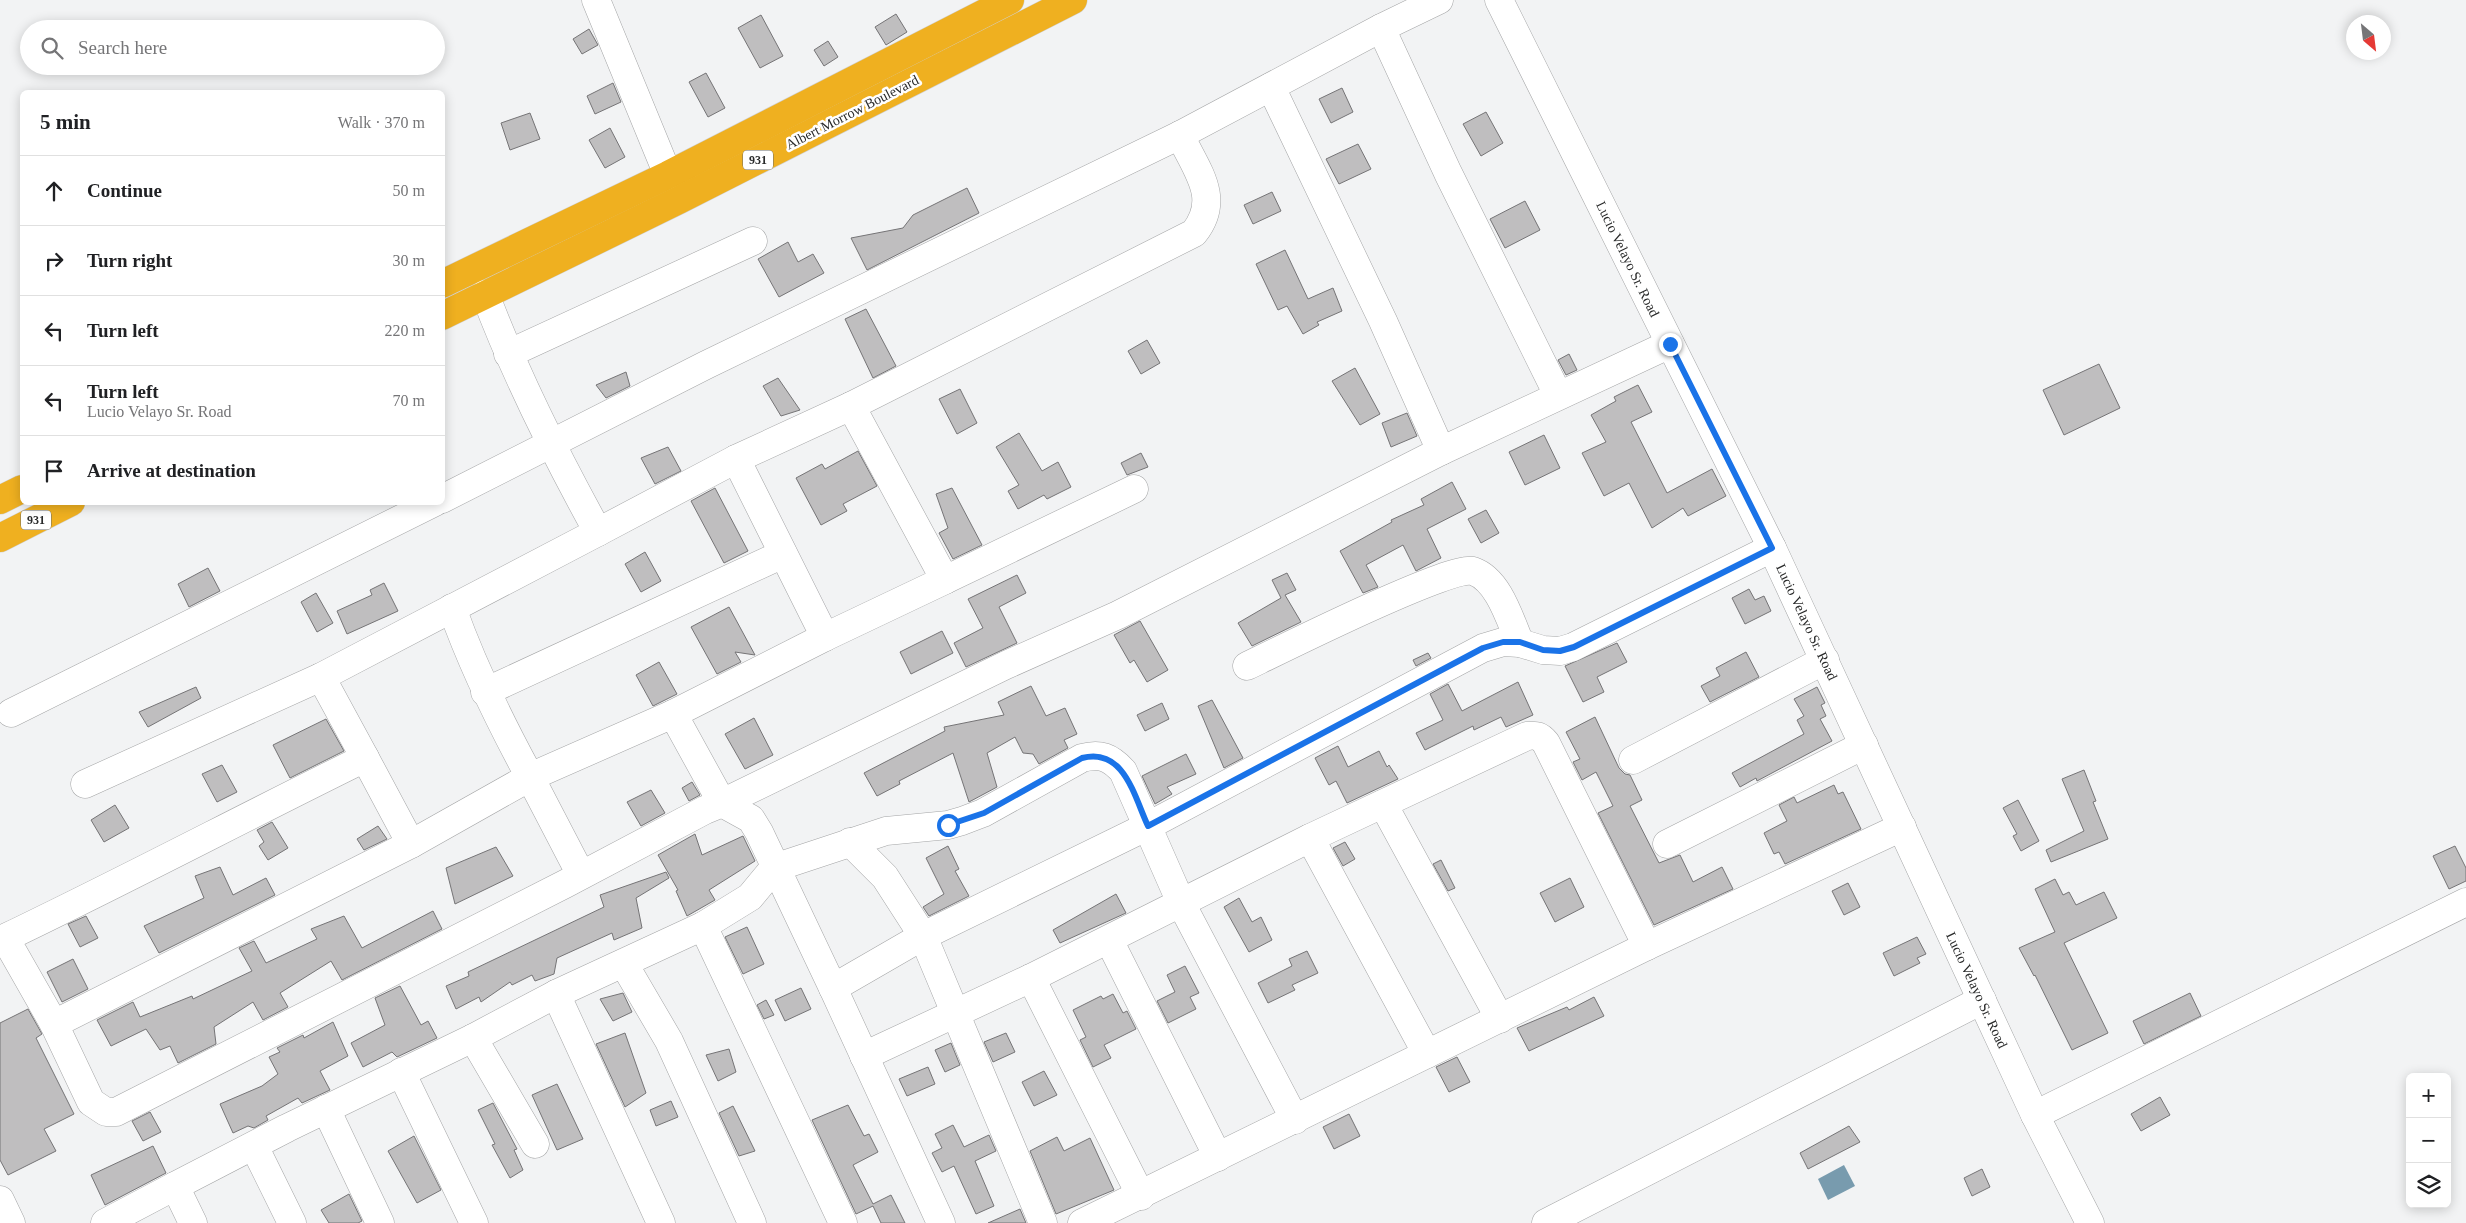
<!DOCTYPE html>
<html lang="en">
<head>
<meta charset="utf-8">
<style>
  body { margin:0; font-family:Georgia,serif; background:#f6f6f6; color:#202124 }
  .controls { position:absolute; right:15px; bottom:15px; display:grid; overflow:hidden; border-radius:8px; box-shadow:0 2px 12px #0003 }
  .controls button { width:45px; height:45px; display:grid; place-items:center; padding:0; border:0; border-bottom:1px solid #e0e0e0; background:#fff; color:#202124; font:25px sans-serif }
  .compass { position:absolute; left:2346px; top:15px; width:45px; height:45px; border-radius:50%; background:#fff; box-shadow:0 2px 12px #0003; rotate:152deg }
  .stop { position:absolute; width:15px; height:15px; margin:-11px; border:4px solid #1a73e8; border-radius:50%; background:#fff }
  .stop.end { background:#1a73e8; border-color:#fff; box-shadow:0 1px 5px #0008 }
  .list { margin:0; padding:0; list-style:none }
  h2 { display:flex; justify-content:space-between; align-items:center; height:65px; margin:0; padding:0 20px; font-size:21px }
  h2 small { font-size:16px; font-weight:400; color:#757577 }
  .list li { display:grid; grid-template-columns:32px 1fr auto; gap:15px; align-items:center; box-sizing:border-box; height:70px; padding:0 20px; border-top:1px solid #e0e0e0 }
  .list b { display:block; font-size:19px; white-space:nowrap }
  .list p { margin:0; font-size:16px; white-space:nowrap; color:#757577 }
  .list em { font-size:16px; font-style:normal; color:#757577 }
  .icon { flex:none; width:28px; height:28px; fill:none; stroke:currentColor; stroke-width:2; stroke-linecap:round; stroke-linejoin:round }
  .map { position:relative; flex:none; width:2466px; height:1223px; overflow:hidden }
  .search { position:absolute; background:#fff; box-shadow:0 2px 12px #0003; left:20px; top:20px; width:425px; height:55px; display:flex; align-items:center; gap:12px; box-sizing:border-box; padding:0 18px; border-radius:28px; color:#757577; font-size:19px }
  .panel { position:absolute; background:#fff; box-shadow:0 2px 12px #0003; left:20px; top:90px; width:425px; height:415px; border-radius:8px }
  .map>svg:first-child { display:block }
  .water { fill:#789bae }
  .building { fill:#bfbebf; stroke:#757476 }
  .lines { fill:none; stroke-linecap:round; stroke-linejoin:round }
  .minor-casing { stroke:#a4a5a6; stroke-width:29 }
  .highway-casing { stroke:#d0d0d0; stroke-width:29 }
  .minor { stroke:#fff; stroke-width:28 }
  .highway { stroke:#efb020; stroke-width:28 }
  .route { stroke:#1a73e8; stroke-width:6 }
  .labels { text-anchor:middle; stroke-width:5; stroke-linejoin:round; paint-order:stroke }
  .shield { fill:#fff; stroke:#696a6a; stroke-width:1 }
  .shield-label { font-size:12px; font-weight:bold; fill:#292a2a }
  .street-label { font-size:14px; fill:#292a2a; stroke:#fff }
</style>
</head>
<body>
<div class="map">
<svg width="2466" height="1223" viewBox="0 0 2466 1223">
  <rect width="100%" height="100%" fill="#f2f3f4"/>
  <polygon class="water" points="1844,1165 1855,1186 1828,1200 1818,1179"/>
  <g class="building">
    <polygon points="896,14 907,32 886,45 875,27"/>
    <polygon points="761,15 783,56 760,68 738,28"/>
    <polygon points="589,29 598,45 582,54 573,39"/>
    <polygon points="828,41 838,57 824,66 814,50"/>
    <polygon points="706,73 725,108 708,117 689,82"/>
    <polygon points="613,83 621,102 595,114 587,96"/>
    <polygon points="1342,88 1353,112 1331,123 1319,99"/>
    <polygon points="1486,112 1503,143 1481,156 1463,124"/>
    <polygon points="530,113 540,139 510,150 501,123"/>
    <polygon points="610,128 625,157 605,168 589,140"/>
    <polygon points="1358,144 1371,169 1339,184 1326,159"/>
    <polygon points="967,188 979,213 867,270 851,238 903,228 913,215"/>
    <polygon points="1272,192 1281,211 1253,224 1244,205"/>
    <polygon points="1525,201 1540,230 1505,248 1490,219"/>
    <polygon points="788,242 798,262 813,254 824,273 779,297 758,259"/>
    <polygon points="1285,250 1308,299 1333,288 1342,311 1317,322 1319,325 1303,334 1287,306 1278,310 1256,264"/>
    <polygon points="866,309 896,366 873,378 845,319"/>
    <polygon points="1147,340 1160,363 1141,374 1128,351"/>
    <polygon points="1569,354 1577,370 1566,375 1558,360"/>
    <polygon points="2099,364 2120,408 2064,435 2043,390"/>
    <polygon points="1355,368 1380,414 1360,425 1332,381"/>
    <polygon points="626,372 630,386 606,398 596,385"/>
    <polygon points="778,378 800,410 781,416 763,386"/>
    <polygon points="1638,385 1652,412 1631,422 1667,493 1712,469 1726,496 1688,516 1683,508 1652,528 1629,483 1604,496 1582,453 1606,442 1591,415 1616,401 1614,397"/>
    <polygon points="960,389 977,423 957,434 939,399"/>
    <polygon points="1407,413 1417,436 1391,447 1382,423"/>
    <polygon points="1019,433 1042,471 1058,462 1071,487 1047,499 1044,495 1018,509 1008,491 1019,485 996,447"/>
    <polygon points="1544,435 1560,468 1525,485 1509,452"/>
    <polygon points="668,447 681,471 655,484 641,458"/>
    <polygon points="858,451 877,486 843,504 847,511 821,525 796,478 822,464 825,469"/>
    <polygon points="1141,453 1148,467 1127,475 1121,463"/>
    <polygon points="1452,482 1466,509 1427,529 1441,558 1416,571 1403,545 1366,565 1378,587 1363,593 1340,551 1392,522 1391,520 1424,505 1421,499"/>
    <polygon points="715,488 748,551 724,563 691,501"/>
    <polygon points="952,488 982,545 953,559 939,533 948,528 936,494"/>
    <polygon points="1486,510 1499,533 1481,543 1468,519"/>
    <polygon points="645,552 661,581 641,592 625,564"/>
    <polygon points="208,568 220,591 189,607 178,584"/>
    <polygon points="1287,573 1296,590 1285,595 1301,622 1252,646 1238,623 1281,598 1272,580"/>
    <polygon points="1017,575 1026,593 999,607 1017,643 966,667 954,643 983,628 968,599"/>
    <polygon points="384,583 398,611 347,634 337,611 372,595 370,590"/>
    <polygon points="1749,589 1755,600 1764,596 1771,611 1745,624 1732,598"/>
    <polygon points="316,593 333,623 317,632 301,602"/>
    <polygon points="729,607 755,655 735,652 741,662 717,674 691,627"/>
    <polygon points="1140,621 1168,670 1147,682 1134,660 1130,663 1114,635"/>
    <polygon points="942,631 953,653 911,674 900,652"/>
    <polygon points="1617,643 1627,662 1597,677 1604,692 1583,702 1565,666"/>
    <polygon points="1746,652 1759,677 1710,702 1701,686 1720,676 1716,668"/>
    <polygon points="1428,653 1431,658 1416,666 1413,660"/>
    <polygon points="659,662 677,694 653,706 636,675"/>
    <polygon points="1518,682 1533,715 1506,727 1501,717 1474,730 1473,726 1425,750 1416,733 1443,720 1430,694 1448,684 1462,711"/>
    <polygon points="1031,686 1046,716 1065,708 1077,734 1064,740 1068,748 1039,764 1033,754 1023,753 1015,737 987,753 997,787 969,802 953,753 899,781 900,784 877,796 864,773 945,731 944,727 1004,715 998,702"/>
    <polygon points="196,687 201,698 148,727 139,712"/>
    <polygon points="1817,687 1825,703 1821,705 1826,716 1820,719 1832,741 1757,781 1756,778 1740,787 1732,773 1804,734 1797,720 1804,716 1794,699"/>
    <polygon points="1212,700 1243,758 1224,768 1198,706"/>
    <polygon points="1162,703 1169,719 1145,731 1137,715"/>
    <polygon points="1595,717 1619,768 1625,774 1630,775 1642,800 1630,806 1659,863 1680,855 1693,882 1722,867 1733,889 1654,925 1598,813 1613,806 1596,772 1582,780 1573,762 1580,759 1566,732"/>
    <polygon points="754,718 773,755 745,769 725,734"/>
    <polygon points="326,719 344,751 290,778 273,745"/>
    <polygon points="1338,746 1348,767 1379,751 1387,767 1389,765 1398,779 1347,803 1336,781 1329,785 1315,758"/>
    <polygon points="1186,754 1196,774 1167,787 1172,794 1155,804 1142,776"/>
    <polygon points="222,765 237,792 217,802 202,774"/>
    <polygon points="2084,770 2096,801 2093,802 2108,839 2051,862 2046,850 2084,831 2062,779"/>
    <polygon points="692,782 700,795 689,801 682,788"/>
    <polygon points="1834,785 1838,794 1843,792 1861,829 1785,864 1779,852 1774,854 1764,833 1787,821 1779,805 1794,797 1797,803"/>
    <polygon points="651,790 665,813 641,826 627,802"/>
    <polygon points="2018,800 2039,841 2021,851 2013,836 2017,834 2003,808"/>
    <polygon points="115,805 129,828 104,842 91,820"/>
    <polygon points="272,822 288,848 268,860 259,846 264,842 257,830"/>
    <polygon points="378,826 387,839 364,850 357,839"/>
    <polygon points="695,834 702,855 743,836 755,861 709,890 715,900 687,916 676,891 678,890 658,855"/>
    <polygon points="1345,842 1355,859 1343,866 1333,848"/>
    <polygon points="948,846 959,869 955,871 969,896 929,916 923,907 944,894 926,858"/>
    <polygon points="2455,846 2466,868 2466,881 2449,889 2433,856"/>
    <polygon points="496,847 513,876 455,904 446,868"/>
    <polygon points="1441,860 1455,888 1448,891 1433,864"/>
    <polygon points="220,867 233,895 266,878 275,895 159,953 144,926 204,898 195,876"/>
    <polygon points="666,872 669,878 636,898 642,928 614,940 612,933 557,958 554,974 535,981 532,975 512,985 510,982 481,1002 479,997 456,1009 446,986 469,976 468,972 604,907 600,895"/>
    <polygon points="1570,878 1584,907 1555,922 1540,893"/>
    <polygon points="2055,879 2063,895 2069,892 2076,905 2104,892 2117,918 2064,943 2108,1033 2072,1050 2035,975 2034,976 2019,948 2055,932 2035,889"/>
    <polygon points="1848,883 1860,907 1844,915 1832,891"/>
    <polygon points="1116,894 1126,913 1060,943 1053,930"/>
    <polygon points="1239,898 1252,922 1261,917 1272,940 1249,952 1224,907"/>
    <polygon points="433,911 442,929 342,980 331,961 280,993 288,1007 263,1020 253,1002 214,1027 216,1044 178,1063 170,1046 160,1050 146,1029 111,1046 97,1020 133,1002 140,1017 192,996 193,999 252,971 239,948 254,941 266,963 317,939 311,929 344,916 362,948"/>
    <polygon points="86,916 98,938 80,947 68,924"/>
    <polygon points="747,927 764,964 743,974 725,937"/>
    <polygon points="1917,937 1926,954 1917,958 1920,963 1894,976 1883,953"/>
    <polygon points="1307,951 1318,973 1292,985 1295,990 1268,1003 1258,983 1292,966 1289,959"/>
    <polygon points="73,959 88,989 62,1002 47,972"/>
    <polygon points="1185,966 1199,993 1190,997 1196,1009 1168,1023 1157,1001 1175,992 1167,975"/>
    <polygon points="400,986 421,1025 428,1021 437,1038 397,1057 392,1052 363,1067 351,1043 385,1025 375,998"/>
    <polygon points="801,988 811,1009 785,1021 775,1000"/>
    <polygon points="623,993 632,1012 613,1021 600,999"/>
    <polygon points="2190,993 2201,1016 2144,1044 2133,1021"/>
    <polygon points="1113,994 1123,1013 1127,1011 1136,1029 1104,1045 1111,1058 1093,1067 1080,1040 1086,1037 1073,1010 1101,996 1103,999"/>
    <polygon points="1594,997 1604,1016 1529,1051 1517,1028 1567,1007 1569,1010"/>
    <polygon points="766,1000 774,1015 764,1019 757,1005"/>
    <polygon points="28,1009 42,1034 36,1038 74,1114 44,1129 56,1151 8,1175 0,1160 0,1023"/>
    <polygon points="333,1022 348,1056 320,1071 330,1090 302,1103 298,1098 266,1116 268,1120 254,1128 248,1126 233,1133 220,1104 262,1086 278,1074 269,1057 280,1052 277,1048 303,1035 304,1038"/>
    <polygon points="625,1033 646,1093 625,1107 596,1044"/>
    <polygon points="1006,1033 1015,1052 993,1062 984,1042"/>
    <polygon points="951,1043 960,1065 945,1072 935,1050"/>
    <polygon points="729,1049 736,1072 718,1081 706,1055"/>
    <polygon points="1457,1057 1470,1082 1449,1092 1436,1067"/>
    <polygon points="928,1067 935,1084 907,1096 899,1079"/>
    <polygon points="1044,1071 1057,1095 1034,1106 1022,1082"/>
    <polygon points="557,1084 583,1139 557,1150 532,1095"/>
    <polygon points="2160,1097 2170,1115 2141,1131 2131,1114"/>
    <polygon points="671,1101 678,1117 656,1126 650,1110"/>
    <polygon points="493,1103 517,1149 514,1150 523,1170 510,1178 492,1145 495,1144 478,1110"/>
    <polygon points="848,1105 864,1136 869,1134 878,1152 853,1165 873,1204 891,1195 905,1223 881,1223 873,1206 856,1214 812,1120"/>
    <polygon points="733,1106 755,1151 739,1156 719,1113"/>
    <polygon points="150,1112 161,1132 143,1141 132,1121"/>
    <polygon points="1349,1114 1360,1136 1334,1149 1323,1127"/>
    <polygon points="953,1125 964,1147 989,1135 996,1151 975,1161 994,1206 976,1214 954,1166 942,1172 932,1153 942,1148 935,1134"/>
    <polygon points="1849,1126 1860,1142 1808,1169 1800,1153"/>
    <polygon points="414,1136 441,1190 417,1203 388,1151"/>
    <polygon points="1057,1137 1064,1151 1090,1138 1114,1190 1056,1214 1030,1151"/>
    <polygon points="153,1146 166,1173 105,1205 91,1175"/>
    <polygon points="1982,1169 1990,1187 1972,1196 1964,1178"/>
    <polygon points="349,1194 362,1221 358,1223 329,1223 321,1210"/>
    <polygon points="1020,1209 1026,1223 988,1223"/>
  </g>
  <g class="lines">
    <defs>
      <g id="minor">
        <polyline points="596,0 668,175"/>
        <polyline points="1499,0 1772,548 2035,1115 2090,1223"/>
        <polyline points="1381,28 1439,0"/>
        <polyline points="1271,87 1383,321 1441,451"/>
        <polyline points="508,354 753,241"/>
        <path d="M 851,406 L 1194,233 C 1222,198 1196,170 1180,135"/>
        <polyline points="736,459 851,406 945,580 825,637"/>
        <polyline points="442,499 706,365 1180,135 1381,28 1448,173 1558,395"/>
        <polyline points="598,532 736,459 825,637 673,714"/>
        <polyline points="945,580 1134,489"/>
        <path d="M 452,608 C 473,667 500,722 530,777 L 411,844 L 54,1024 L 91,1102 L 106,1112 L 116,1112 L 565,884 L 705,810 L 722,803 L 673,714 L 530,777 L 581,875"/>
        <path d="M 1247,666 C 1278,651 1452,564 1473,571 C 1499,580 1510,620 1520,643"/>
        <polyline points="485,692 783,554"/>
        <polyline points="11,713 435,502"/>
        <polyline points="365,758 411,844"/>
        <polyline points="1633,760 1825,660"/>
        <path d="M 85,784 L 321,677 L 598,532 C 555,454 516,377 485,294"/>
        <polyline points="722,803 1006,665 1118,615 1441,451 1670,344"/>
        <polyline points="722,803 751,819 759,832 833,988"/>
        <polyline points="1383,804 1500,1019"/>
        <polyline points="1310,838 1427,1054"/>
        <polyline points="850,842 885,877 923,936 1043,1223"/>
        <polyline points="1667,844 1864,745"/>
        <polyline points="703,926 843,1223"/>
        <polyline points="1109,940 1218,1157"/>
        <polyline points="624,964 669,1041 752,1223"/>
        <polyline points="1031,978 1141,1196"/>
        <polyline points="556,994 661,1223"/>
        <path d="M 54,1024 L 5,938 C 126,880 245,817 365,758 L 321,677"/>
        <polyline points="473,1038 535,1144"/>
        <path d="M 864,1056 L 1031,978 L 1310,838 L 1527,736 C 1537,735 1540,736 1546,743 L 1647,946"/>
        <polyline points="401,1072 474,1223"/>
        <polyline points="326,1109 380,1223"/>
        <polyline points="2035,1115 2466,902"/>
        <polyline points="254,1146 292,1223"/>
        <polyline points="0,1200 11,1223"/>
        <polyline points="105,1223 175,1186"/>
        <path d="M 193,1223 L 175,1186 L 287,1128 L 473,1038 L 556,994 L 703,926 L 750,897 L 774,868 L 886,831 L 948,825 L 962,821 L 983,813 L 1082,758 C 1100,753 1110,757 1123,771 L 1182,905 L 1295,1120"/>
        <polyline points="941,1223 833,988 923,936 1148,826 1483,648 1503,642 1520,643 1543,650 1560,651 1573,647 1772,548"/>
        <polyline points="1082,1223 1647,946 1902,827"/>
        <polyline points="1546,1223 1982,1000"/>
      </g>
      <g id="highway">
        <polyline points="442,284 668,175 1010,0"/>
        <polyline points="442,316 679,200 1073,0"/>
        <polyline points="0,500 22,489"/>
        <polyline points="0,538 71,502"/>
      </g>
    </defs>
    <use href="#minor" class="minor-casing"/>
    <use href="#highway" class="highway-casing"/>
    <use href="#minor" class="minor"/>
    <use href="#highway" class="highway"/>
  </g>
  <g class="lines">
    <path class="route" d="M 948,825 L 984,813 L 1082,758 C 1124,747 1134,796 1148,826 L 1483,648 L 1503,642 L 1520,642 L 1543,650 L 1560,651 L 1574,647 L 1772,548 L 1670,344"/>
  </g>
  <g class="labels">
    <g class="shield">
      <rect x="743" y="150.5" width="30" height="19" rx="4"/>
      <rect x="21" y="510.5" width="30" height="19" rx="4"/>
    </g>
    <g class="shield-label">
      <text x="758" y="164">931</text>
      <text x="36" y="524">931</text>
    </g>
    <g class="street-label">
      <text transform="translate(852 112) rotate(-27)" y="5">Albert Morrow Boulevard</text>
      <text transform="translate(1628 259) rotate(64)" y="5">Lucio Velayo Sr. Road</text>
      <text transform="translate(1807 622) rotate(65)" y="5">Lucio Velayo Sr. Road</text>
      <text transform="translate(1977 990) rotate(65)" y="5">Lucio Velayo Sr. Road</text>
    </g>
  </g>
</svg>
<div class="controls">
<button>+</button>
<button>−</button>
<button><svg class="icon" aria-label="layers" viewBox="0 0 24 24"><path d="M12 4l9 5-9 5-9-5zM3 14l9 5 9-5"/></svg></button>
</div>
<svg class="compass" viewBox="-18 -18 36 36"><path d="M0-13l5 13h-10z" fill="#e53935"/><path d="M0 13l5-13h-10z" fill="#757577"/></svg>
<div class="stop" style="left:948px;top:825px"></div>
<div class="stop end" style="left:1670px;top:344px"></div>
<div class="search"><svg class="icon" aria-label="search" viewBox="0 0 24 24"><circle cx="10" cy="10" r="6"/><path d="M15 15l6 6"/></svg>Search here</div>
<section class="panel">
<h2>5 min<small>Walk · 370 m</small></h2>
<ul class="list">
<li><svg class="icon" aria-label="ahead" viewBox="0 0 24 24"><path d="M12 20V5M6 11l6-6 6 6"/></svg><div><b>Continue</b></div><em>50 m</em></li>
<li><svg class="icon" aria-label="right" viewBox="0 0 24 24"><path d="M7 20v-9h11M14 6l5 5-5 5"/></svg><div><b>Turn right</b></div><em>30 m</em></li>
<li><svg class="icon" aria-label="left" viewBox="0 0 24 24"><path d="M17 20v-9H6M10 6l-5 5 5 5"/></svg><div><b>Turn left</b></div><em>220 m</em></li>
<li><svg class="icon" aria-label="left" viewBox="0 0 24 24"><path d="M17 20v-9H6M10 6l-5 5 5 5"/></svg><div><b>Turn left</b><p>Lucio Velayo Sr. Road</p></div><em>70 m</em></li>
<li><svg class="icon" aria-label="arrive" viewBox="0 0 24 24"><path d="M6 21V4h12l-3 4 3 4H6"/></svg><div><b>Arrive at destination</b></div></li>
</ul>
</section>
</div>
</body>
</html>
